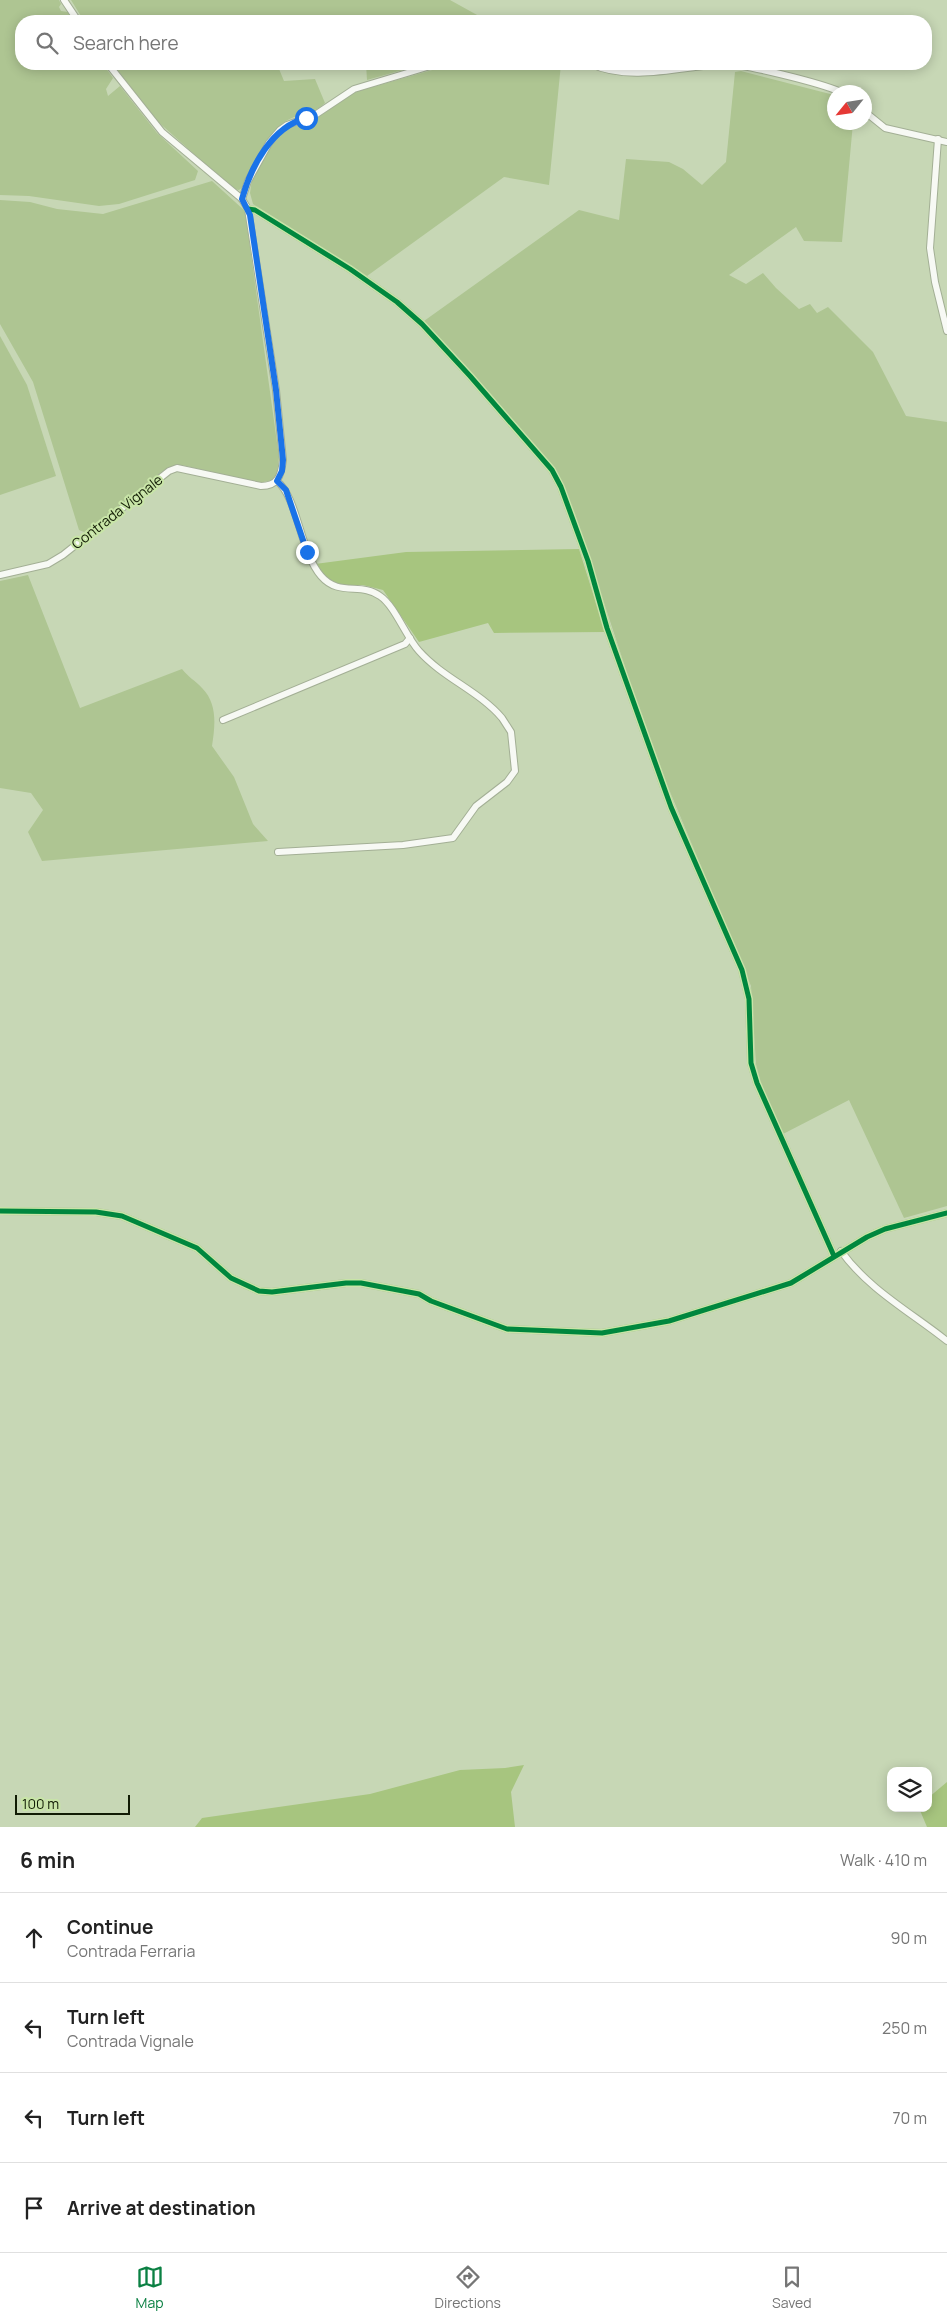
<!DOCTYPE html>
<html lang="en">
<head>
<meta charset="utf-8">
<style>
  body { margin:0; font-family:Manrope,sans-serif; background:#f2f2f2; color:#222 }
  .controls { position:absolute; right:15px; bottom:15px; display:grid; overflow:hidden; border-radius:10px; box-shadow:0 2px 12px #0003 }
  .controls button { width:45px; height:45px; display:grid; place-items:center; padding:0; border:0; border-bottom:1px solid #e0e0e0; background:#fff; color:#222; font:25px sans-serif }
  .compass { position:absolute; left:827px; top:85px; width:45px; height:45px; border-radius:50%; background:#fff; box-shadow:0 2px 12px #0003; rotate:240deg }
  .scale { position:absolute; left:15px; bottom:12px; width:115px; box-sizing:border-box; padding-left:5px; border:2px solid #111b04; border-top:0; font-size:14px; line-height:18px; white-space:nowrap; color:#111b04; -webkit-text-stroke:4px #c8e5a7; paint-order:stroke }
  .stop { position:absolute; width:15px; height:15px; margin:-11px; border:4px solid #1a73e8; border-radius:50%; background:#fff }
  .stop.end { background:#1a73e8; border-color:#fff; box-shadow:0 1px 5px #0008 }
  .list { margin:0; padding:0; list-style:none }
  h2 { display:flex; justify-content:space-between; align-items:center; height:65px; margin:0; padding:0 20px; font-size:21px }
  h2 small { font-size:16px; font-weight:400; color:#767676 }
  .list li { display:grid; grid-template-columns:32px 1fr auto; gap:15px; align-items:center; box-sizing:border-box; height:90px; padding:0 20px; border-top:1px solid #e0e0e0 }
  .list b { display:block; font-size:19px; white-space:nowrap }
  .list p { margin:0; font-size:16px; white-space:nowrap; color:#767676 }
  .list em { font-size:16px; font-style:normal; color:#767676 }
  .icon { flex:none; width:28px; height:28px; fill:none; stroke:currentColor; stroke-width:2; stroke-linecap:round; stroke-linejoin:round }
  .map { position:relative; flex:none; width:947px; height:1827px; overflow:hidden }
  .search { position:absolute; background:#fff; box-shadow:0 2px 12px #0003; left:15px; right:15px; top:15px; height:55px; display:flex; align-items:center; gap:12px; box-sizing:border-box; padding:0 18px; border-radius:20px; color:#767676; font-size:19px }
  .sheet { height:425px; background:#fff }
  nav { display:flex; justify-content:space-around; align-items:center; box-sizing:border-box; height:70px; border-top:1px solid #e0e0e0; background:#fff; font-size:14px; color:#767676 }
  nav a { display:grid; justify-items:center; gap:2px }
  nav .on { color:#0b8043 }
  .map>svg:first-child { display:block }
  .green { fill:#aec592 }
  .forest { fill:#a7c57f }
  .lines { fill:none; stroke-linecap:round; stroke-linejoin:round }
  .street-casing { stroke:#a3af95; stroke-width:8 }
  .street { stroke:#f7f9f4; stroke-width:6 }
  .cycleway-casing { stroke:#c8e5a7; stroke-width:8 }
  .cycleway { stroke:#00873e; stroke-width:5 }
  .route { stroke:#1a73e8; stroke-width:6 }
  .labels { text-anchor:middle; stroke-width:4; stroke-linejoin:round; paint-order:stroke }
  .street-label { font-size:14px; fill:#111b04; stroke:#c8e5a7 }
</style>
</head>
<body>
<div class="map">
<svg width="947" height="1827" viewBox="0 0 947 1827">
  <rect width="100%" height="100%" fill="#c7d7b5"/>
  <g class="green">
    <polygon points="0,0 59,0 61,4 59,7 61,11 68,12 74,21 21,21 21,64 103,64 113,78 106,89 108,96 120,86 157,133 198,171 195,180 119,204 99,206 29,196 0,195"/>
    <polygon points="71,0 450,0 488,21 364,21 363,17 354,21 84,21"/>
    <path d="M 113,64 L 277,64 L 284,81 L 315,79 L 325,103 C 313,115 297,113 283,123 C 271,132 253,171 244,186 L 239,190 L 233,189 L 155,119 Z"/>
    <polygon points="366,64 424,64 367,80"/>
    <polygon points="453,64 561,64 549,185 504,177 367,276 253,204 250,193 252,179 272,145 286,130 295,124 317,118 355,92"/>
    <polygon points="741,71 834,95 834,122 853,123 842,242 804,241 796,227 729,275 746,284 763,273 776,288 799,309 810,304 817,313 828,307 873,352 906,416 947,422 947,1206 904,1218 849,1100 783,1134 761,1084 756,1064 751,986 668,787 628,676 575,514 554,468 424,321 579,210 619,220 626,159 669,162 683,169 702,185 726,162 735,72"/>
    <polygon points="212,181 245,211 279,457 277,473 273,480 259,483 182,465 173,466 164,470 90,530 84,532 79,530 33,382 0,324 0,200 30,202 57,209 103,214"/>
    <polygon points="0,336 27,385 56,476 0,495"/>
    <path d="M 28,575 L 80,708 L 182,669 C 188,677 196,681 202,688 C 218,704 215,726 212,746 L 234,777 L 253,824 L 268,841 L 42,861 L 28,832 L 43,810 L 31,793 L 0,788 L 0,581 Z"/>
  </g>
  <g class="forest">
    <polygon points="579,549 605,632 494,633 488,623 419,642 383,590 363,585 336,585 322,574 315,564 406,552"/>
    <polygon points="524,1765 511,1792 515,1827 195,1827 202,1818 370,1794 460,1770 505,1768"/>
    <polygon points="947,1782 947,1827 927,1827 919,1808 928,1808 928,1798"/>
  </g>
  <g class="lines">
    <defs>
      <g id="street">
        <polyline points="64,0 78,21"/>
        <path d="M 591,64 C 629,82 681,67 721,64 C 742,63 820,83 841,92"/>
        <polyline points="864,111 885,128 947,142"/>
        <polyline points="938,139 930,248 935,282 947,331"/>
        <polyline points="242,199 248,181 269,143 280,130 287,125 315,115 354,89 437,64"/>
        <polyline points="248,209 255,210 350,269 397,302 422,324 470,376 552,470 561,487 588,561 607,628 671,807 742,970 749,999 751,1063 757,1083 834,1256"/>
        <path d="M 277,481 C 298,498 300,552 321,576 C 339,597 361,582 380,596 C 395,606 406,637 419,651 C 443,678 479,691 502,718 L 511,732 L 515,771 L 507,782 L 476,806 L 453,838 L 403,845 L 278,852"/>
        <path d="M 0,575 L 48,564 L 63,555 L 169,471 L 177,468 L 261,486 C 278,486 281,476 283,460 L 276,390 L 248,209 L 242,199 L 162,132 L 108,64"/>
        <polyline points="223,720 405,644 410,638"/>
        <polyline points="0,1211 96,1212 122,1216 197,1248 231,1278 259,1291 272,1292 346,1283 361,1283 419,1294 431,1301 507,1329 602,1333 669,1321 791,1283 867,1237 885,1229 947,1213"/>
        <path d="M 841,1251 C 868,1289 912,1313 947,1341"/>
      </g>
    </defs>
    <use href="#street" class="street-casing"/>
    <use href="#street" class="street"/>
    <defs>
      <g id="cycleway">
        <polyline points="248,209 255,210 350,269 397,302 422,324 470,376 552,470 561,487 588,561 607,628 671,807 742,970 749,999 751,1063 757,1083 834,1256"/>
        <polyline points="0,1211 96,1212 122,1216 197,1248 231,1278 259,1291 272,1292 346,1283 361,1283 419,1294 431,1301 507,1329 602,1333 669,1321 791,1283 867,1237 885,1229 947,1213"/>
      </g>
    </defs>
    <use href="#cycleway" class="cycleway-casing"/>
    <use href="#cycleway" class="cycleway"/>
  </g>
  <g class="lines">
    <path class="route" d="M 306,118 C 272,127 251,166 242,199 L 250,215 L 276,390 L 283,460 L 282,471 L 277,481 L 286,490 L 307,552"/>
  </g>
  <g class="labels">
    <g class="street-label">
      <text transform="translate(117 512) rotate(-38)" y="5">Contrada Vignale</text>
    </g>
  </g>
</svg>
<div class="controls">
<button><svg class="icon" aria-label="layers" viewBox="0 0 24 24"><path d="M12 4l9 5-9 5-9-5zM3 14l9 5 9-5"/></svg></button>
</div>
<svg class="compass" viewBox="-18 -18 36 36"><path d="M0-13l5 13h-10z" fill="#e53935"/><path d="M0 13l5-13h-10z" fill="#767676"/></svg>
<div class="scale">100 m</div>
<div class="stop" style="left:306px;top:118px"></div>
<div class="stop end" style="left:307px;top:552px"></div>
<div class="search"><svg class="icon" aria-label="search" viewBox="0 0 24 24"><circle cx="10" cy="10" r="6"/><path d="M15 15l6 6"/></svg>Search here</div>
</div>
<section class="sheet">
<h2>6 min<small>Walk · 410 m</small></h2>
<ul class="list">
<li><svg class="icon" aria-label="ahead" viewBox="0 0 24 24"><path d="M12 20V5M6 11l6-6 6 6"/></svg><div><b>Continue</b><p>Contrada Ferraria</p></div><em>90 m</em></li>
<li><svg class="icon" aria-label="left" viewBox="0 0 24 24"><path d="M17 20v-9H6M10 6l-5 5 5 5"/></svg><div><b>Turn left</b><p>Contrada Vignale</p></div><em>250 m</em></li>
<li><svg class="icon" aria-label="left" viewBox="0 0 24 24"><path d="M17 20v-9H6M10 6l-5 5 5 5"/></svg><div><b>Turn left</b></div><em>70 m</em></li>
<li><svg class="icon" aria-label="arrive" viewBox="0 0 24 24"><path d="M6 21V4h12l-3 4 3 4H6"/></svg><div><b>Arrive at destination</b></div></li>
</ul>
</section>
<nav>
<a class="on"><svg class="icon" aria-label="map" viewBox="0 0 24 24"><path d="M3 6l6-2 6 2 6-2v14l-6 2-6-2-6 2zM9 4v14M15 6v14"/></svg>Map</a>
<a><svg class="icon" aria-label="directions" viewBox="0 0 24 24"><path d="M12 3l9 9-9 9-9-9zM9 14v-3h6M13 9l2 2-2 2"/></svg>Directions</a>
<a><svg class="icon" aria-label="saved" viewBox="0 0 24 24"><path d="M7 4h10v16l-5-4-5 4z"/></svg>Saved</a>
</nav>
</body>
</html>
